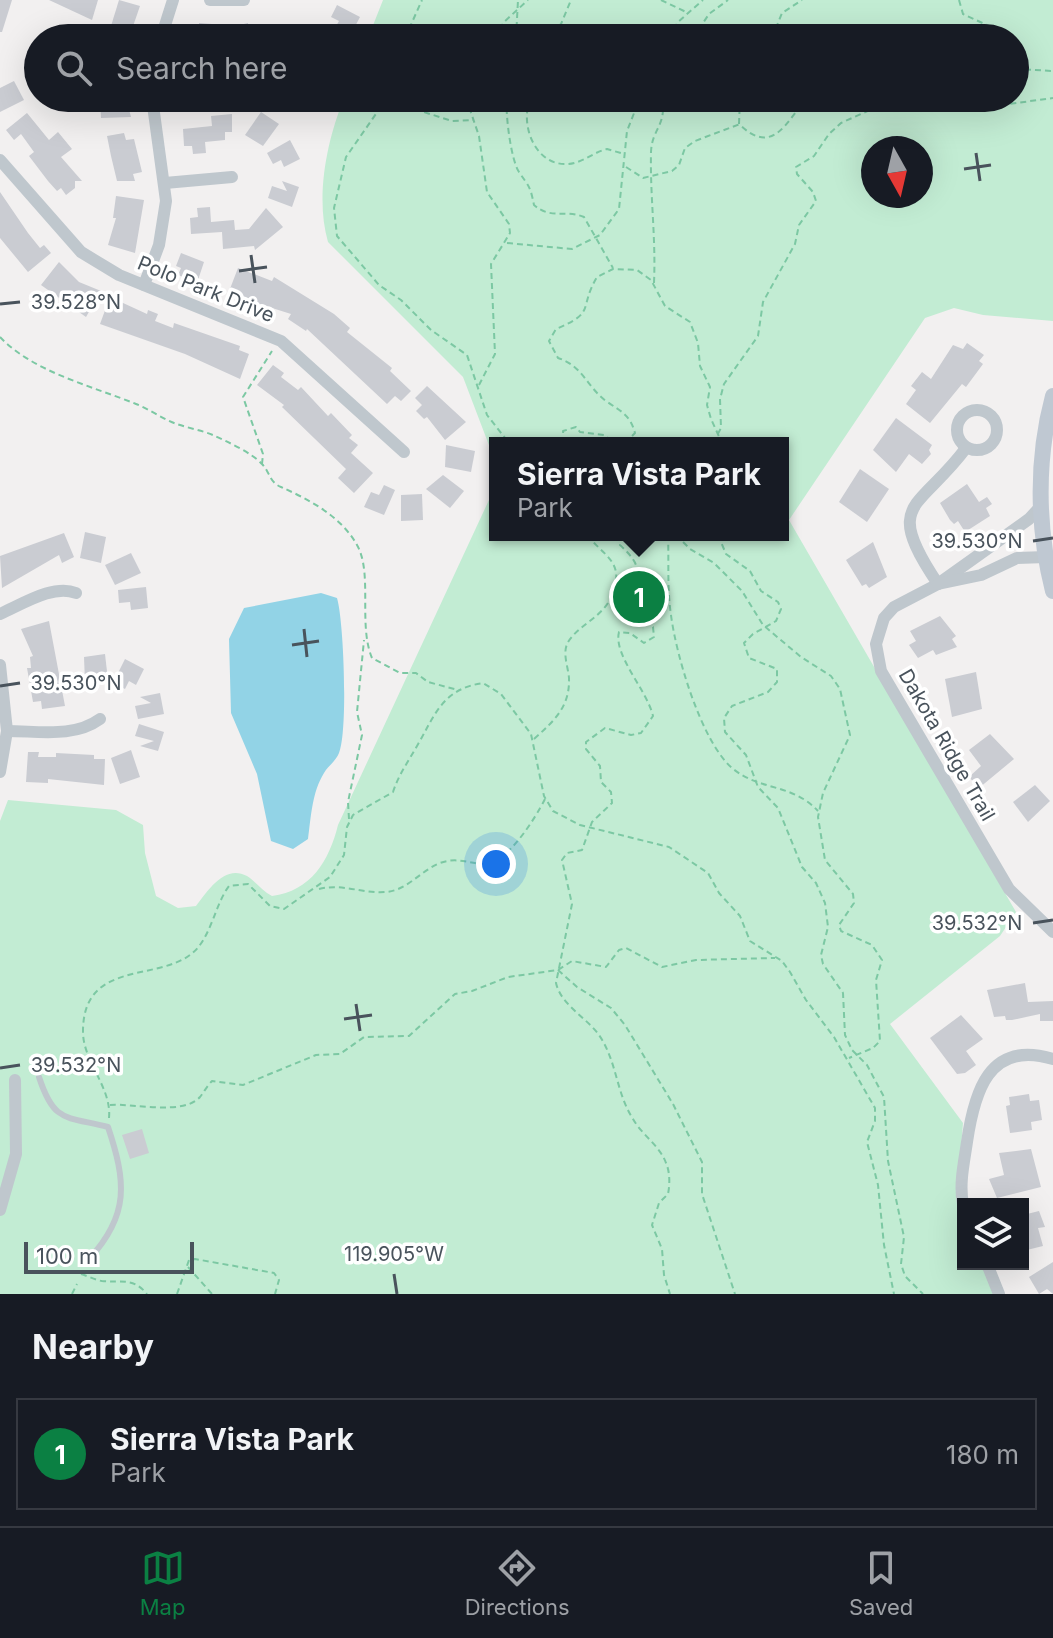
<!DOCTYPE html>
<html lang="en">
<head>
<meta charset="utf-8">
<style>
  body { margin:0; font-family:Inter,sans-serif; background:#242831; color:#f1f3f6 }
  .controls { position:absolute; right:24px; bottom:24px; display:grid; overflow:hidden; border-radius:0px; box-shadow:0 8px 32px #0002 }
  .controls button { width:72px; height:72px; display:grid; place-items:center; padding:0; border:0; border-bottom:2px solid #363941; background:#171b24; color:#f1f3f6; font:40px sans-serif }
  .compass { position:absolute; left:861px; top:136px; width:72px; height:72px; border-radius:50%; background:#171b24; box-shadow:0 8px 32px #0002; rotate:172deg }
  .scale { position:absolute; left:24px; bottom:20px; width:170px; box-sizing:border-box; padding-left:8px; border:4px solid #49535c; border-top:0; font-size:22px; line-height:28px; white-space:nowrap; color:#49535c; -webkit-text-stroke:6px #fff; paint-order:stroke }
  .you { position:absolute; left:496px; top:864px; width:28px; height:28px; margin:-20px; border:6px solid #fff; border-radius:50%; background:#1a73e8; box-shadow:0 0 0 12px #1a73e833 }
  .badge { display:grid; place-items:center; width:52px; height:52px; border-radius:50%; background:#0b8043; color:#fff; font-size:26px; font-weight:700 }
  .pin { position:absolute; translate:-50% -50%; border:4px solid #fff; box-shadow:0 2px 8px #0006 }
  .popup { position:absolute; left:489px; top:437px; width:300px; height:104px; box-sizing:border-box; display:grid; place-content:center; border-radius:0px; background:#171b24; filter:drop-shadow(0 2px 6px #0005); font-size:26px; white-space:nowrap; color:#9ea1a6 }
  .popup b { font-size:30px; color:#f1f3f6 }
  .popup::after { content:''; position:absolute; left:50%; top:100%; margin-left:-16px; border:16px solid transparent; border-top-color:#171b24 }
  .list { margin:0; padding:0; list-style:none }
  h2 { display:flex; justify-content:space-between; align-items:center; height:104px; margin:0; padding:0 32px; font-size:34px }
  h2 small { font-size:26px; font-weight:400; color:#9ea1a6 }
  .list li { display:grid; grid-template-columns:52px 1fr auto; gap:24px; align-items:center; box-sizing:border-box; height:112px; margin:0 16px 16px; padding:0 16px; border:2px solid #363941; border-radius:0px }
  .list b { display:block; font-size:30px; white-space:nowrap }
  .list p { margin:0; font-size:26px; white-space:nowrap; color:#9ea1a6 }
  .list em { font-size:26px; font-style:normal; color:#9ea1a6 }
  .icon { flex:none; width:44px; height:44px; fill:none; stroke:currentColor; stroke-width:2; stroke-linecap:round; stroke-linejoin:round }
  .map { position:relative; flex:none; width:1053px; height:1294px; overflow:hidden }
  .search { position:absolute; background:#171b24; box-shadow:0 8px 32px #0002; left:24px; right:24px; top:24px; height:88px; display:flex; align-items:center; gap:20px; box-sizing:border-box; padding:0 28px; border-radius:44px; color:#9ea1a6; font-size:30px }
  .sheet { height:232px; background:#171b24 }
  nav { display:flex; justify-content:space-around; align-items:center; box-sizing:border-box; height:112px; border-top:2px solid #363941; background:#171b24; font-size:22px; color:#9ea1a6 }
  nav a { display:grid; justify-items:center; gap:4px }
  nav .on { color:#0b8043 }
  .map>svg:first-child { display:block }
  .green { fill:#c2ecd3; fill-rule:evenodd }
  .water { fill:#92d3e6 }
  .building { fill:#caccd2 }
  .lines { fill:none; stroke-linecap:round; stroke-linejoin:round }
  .path { stroke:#7cc8a3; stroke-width:2; stroke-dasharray:6 4; stroke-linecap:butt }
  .service { stroke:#bfc7cd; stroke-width:6 }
  .minor { stroke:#bfc7cd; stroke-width:12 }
  .secondary { stroke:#bfc8d2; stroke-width:16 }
  .ticks { fill:none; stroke:#49535c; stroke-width:3 }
  .labels { text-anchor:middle; stroke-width:7; stroke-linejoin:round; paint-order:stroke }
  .street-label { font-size:20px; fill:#49535c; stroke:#fff }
  .ticks-label { font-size:20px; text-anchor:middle; fill:#49535c; stroke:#fff; stroke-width:7; stroke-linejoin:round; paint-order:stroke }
</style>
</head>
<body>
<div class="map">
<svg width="1053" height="1294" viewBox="0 0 1053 1294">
  <rect width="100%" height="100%" fill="#f2f0f0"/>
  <path class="green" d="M 383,0 L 1053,0 L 1053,321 L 983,315 L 954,308 L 925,318 L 789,520 L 1016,912 L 1000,936 L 890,1024 L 963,1123 L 957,1198 L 963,1212 L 963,1264 L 984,1264 L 996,1294 L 0,1294 L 0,821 L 8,800 L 116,810 L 143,825 L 145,853 L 156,896 L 178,908 L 196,906 C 208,891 224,864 247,876 C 255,881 262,891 272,896 C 311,891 329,861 338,825 L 495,487 L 495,535 L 783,535 L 783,443 L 495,443 L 495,461 L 463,377 L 328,242 C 315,197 327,140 344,98 L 1015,98 L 1015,38 L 368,38 ZM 873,148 L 921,148 L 921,196 L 873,196 Z"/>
  <path class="water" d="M 321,593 L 337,598 C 344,621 348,732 339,753 C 336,761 328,766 324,773 C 312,792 311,817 308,839 L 293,849 L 271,841 L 257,774 L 231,713 L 229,639 L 244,608 Z"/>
  <g class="building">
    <polygon points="0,0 12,0 2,32 0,32"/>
    <polygon points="49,0 98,0 92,20"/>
    <polygon points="119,0 140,6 131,32 111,26"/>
    <polygon points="337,5 360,17 350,36 335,28 339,21 331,17"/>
    <polygon points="199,23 212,24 211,38 189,38 190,27 199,28"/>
    <polygon points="248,23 249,38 227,38 227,28"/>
    <polygon points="14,81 24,100 0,112 0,88"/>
    <polygon points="100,98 126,98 131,117 101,118"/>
    <polygon points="261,112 279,124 263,146 245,135"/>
    <polygon points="27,113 49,140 58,132 72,149 61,157 82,181 75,181 75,188 66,195 61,188 57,191 48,181 29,156 34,152 21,134 14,140 6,130"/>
    <polygon points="232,114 232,132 225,132 225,140 205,142 206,153 193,154 192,146 184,146 183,129 212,126 211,116"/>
    <polygon points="124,133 126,140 134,139 142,172 133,174 135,181 117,181 111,156 107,136"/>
    <polygon points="290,140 300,159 284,167 281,160 273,164 267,153"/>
    <polygon points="282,181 299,187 292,207 268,198 272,186 287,191"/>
    <polygon points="0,192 28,233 40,248 44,245 51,253 28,272 0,238"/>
    <polygon points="116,196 144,200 135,253 108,245 116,218 113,218"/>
    <polygon points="210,207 211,222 234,220 235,230 249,229 266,208 283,227 255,250 254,246 223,249 222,232 191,234 190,218 198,217 197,208"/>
    <polygon points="181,253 204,262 197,283 178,275 181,268 176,266"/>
    <polygon points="59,262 79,282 101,291 86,317 41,285"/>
    <polygon points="238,268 272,281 274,277 334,314 350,328 347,332 392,368 390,371 411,391 401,401 395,396 387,404 307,329 306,331 288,319 291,314 228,294"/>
    <polygon points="110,297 147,314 148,310 158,314 155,321 173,328 174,323 240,346 239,350 249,354 240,379 185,354 100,324"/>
    <polygon points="967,343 984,355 979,361 983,364 966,387 962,384 930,423 906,404 916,390 911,386 922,372 931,379 953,345 963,349"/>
    <polygon points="273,365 284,373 281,377 298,390 301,387 328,416 331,413 352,435 349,438 358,445 351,453 373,473 354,493 338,478 346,469 282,407 284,405 257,385"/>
    <polygon points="427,386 466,422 445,440 427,417 424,419 416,411 422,405 415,398"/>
    <polygon points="896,418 932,445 929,450 931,454 922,464 909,454 896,472 873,450"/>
    <polygon points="446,445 475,451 471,472 445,467"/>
    <polygon points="860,469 889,489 867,522 839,502"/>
    <polygon points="443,475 464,491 450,508 426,489"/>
    <polygon points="967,484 979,502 987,497 992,504 986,508 990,516 965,532 958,521 954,524 950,520 940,503"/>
    <polygon points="384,485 395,490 384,515 364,507 371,492 379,495"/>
    <polygon points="422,494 423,520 401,521 401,495"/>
    <polygon points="85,532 106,537 101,563 80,558"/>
    <polygon points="64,533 74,557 62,563 59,555 2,588 0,556"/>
    <polygon points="873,542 887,577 869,588 866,584 862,586 846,560"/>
    <polygon points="131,553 141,573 115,585 105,565"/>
    <polygon points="146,587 148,608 131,610 130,602 119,603 118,590"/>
    <polygon points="940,616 956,636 952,639 957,647 936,655 933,650 918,658 909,645 916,641 910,631"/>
    <polygon points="49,621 65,706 42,709 41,701 33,702 27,668 31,668 30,657 33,656 21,629"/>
    <polygon points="105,654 108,680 85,683 84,657"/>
    <polygon points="125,659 144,669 136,685 129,681 125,689 113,683"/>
    <polygon points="976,672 982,709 952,717 945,679"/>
    <polygon points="160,693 164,714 138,719 135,706 151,703 140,697"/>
    <polygon points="139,724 164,732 158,751 140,746 154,741 135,736"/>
    <polygon points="990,734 1014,759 979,788 969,777 981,766 969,750"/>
    <polygon points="131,750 140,777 120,784 111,758"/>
    <polygon points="28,752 39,752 38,757 56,757 56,753 94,755 94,759 105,759 104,785 48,779 48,783 26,782"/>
    <polygon points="1035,785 1050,801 1028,822 1013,802"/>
    <polygon points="1025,983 1028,1002 1053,1001 1053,1021 1040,1021 1040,1014 1012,1020 1006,1020 1005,1016 994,1017 987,990"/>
    <polygon points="961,1015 983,1039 966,1051 976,1065 965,1073 957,1074 930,1038"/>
    <polygon points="1029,1094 1030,1101 1039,1100 1042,1120 1031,1122 1032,1130 1010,1133 1006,1106 1010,1105 1009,1097"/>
    <polygon points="142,1129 149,1153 130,1159 122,1135"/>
    <polygon points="1031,1149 1041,1187 997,1198 989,1179 1004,1175 999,1153"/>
    <polygon points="1039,1211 1045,1227 1038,1228 1043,1246 1023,1251 1023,1215"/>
    <polygon points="1053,1262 1053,1294 1047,1289 1039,1294 1029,1277"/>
  </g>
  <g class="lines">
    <g class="path">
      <polyline points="661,0 686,12"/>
      <polyline points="959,0 963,14 991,27 990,38"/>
      <polyline points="405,38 422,0"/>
      <polyline points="495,38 504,22 528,0"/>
      <polyline points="516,38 518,0"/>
      <polyline points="543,38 561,24 571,0"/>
      <polyline points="669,38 678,22 703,0"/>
      <polyline points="693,38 709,14 728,0"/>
      <polyline points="772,38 782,13 802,0"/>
      <polyline points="1015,69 1053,71"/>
      <polyline points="387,98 346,157 334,208 337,236 379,285 401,300 431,330 467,355 487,415 509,443"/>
      <polyline points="466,98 479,136 487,192 509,224 510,233 491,264 495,354 479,385"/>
      <path d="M 507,98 C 505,113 511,160 519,172 C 529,187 530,185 534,205 C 551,220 565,209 584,217 L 613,268"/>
      <path d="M 531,98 C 519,122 534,165 566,164 C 582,164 593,152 607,149 L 624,154"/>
      <path d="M 740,98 L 739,124 C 773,157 786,122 807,98"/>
      <polyline points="981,98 1009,104 1053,98"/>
      <polyline points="386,100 452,121 473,120"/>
      <polyline points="626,167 643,178 672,171 679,165 685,148 695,141 740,124"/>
      <polyline points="507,243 572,249 600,235 619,209 627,131 640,98"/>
      <path d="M 654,283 C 656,237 650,197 651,152 C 652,128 667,126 662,98"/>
      <path d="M 0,337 C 33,372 92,386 136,404 C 149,409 161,418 174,423 C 187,428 202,430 215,436 C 228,442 252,453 262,464 C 270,472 269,482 281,487 C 308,499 341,516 357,545 C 373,573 358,625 372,658 L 400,673 L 416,673 L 428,682 L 458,690"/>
      <polyline points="564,443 563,431 576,427 580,432 604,435 615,443"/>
      <path d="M 625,443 L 635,433 C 630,414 620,411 606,401 C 587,387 583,366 558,358 L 549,341 L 556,329 C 597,312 578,309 597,277 L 613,269 L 637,270 L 651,280 L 665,306 L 690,322 L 698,343 L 700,366 L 710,387 L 707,405 L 711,419 L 722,443"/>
      <polyline points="713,443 721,428 720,399 724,384 758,336 763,302 795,244 799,225 816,201 813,192 797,174 796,167 814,156 829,134 841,123 883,104 919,98"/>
      <polyline points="262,464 263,454 243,397 272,351"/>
      <path d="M 624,535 L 620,545 C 648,571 634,572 628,602 L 653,627 L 654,637 L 644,643 L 630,633 L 619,632 C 613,655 647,690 653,716 L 641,733 L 631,735 L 605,728 L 586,742 L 586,749 L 600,766 L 601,782 L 611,792 L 612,803 L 592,822 L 582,850 L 567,853 L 562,860 L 572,904 L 556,983 C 561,1005 586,1017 599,1035 C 617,1061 616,1093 633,1119 C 642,1135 660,1146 666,1163 C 670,1172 670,1184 668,1194 L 659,1203 L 652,1225 L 662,1249 L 664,1275 L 670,1294"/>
      <path d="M 668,535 C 669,561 667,589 671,615 C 676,655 701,741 732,768 C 759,791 792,783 818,811"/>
      <polyline points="676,535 690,549 714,563 742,591 763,625 801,657 831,676 840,689 850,735 823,793 818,817 825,860 853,894 854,903 839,925 841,931 872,945 882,960 876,980 880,1041 873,1048 849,1058"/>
      <polyline points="718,535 726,554 750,571 761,591 778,602 781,609 776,621 753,634 744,643 749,658 777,669 777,682 768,692 732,706 724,718 725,732 746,755 758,787 778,808 802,867 816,883 825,903 828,927 821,955 823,964 843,993 845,1035 852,1050 867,1065 884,1097 888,1161 904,1237 901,1264 905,1276 923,1294"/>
      <path d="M 534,739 C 554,721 570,707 569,678 C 568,666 562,653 568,642 C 582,620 612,616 616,580 C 619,559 598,551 588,535"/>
      <polyline points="349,819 348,802 362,735 357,712 364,640"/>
      <path d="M 319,889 C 343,883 362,894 386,892 C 408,890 420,871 440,863 C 457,857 467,863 483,864 C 506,866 536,817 545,799"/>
      <polyline points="558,970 577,987 611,1008 625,1025 673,1104 702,1162 702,1194 735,1294"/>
      <path d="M 110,1105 C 133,1103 183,1116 200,1097 C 204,1092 207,1086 212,1081 L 243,1085 L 316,1055 L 340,1054 L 364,1037 L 409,1036 L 455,994 L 472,991 L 508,977 L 558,970 L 572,961 L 606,967 L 619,950 L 626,948 L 662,967 L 696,960 L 775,958"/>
      <path d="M 109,1118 C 112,1087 82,1061 83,1030 C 84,961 155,981 190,955 C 211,940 214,906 229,886 L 248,884 L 270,906 L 284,909 L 330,877 L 344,855 L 347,827 L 353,815 L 393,792 C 399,774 408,762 417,746 C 435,715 442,689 483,683 L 501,694 L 531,734 L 544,796 L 553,811 L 580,825 L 669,847 L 708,873 L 719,893 L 740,916 L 750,941 L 782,961 L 790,972 L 806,1000 L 834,1037 L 875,1108 L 875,1121 L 867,1142 L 878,1185 L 884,1245 L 894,1294"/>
      <polyline points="188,1267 212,1294"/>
      <path d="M 81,1274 C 88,1276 95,1280 102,1281 C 121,1283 133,1277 147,1294"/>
      <polyline points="72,1294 77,1284"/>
      <polyline points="177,1294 189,1260 195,1259 274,1273 279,1280 275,1294"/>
    </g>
    <path class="service" d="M 39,1077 C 54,1123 65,1116 108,1127 C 126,1181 130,1215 89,1259"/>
    <g class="minor">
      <polyline points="210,0 244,0"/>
      <polyline points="161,38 173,0"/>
      <polyline points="0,160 81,252 119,275 281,341 404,452"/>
      <polyline points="165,183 232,177"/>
      <polyline points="144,285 159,245 166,201 152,98"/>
      <circle cx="977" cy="430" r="20"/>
      <polyline points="1041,506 1029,519 938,584 894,607 884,618 876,644 881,671 1009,889 1053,932"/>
      <path d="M 938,584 C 882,501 919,511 966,448"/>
      <polyline points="938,584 981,575 1017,558 1046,557"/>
      <path d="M 0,614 C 23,604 53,584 76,593"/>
      <polyline points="0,665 7,731 0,772"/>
      <path d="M 7,731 C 39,731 74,738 100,719"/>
      <path d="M 963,1204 C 959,1184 964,1163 967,1142 C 974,1094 988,1039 1053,1059"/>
      <polyline points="0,1210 16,1154 15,1080"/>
      <polyline points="987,1264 999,1294"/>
    </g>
    <path class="secondary" d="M 1053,396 C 1036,459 1037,528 1053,591"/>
  </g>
  <path class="ticks" d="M 976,153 L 980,181M 964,169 L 991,165M 251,255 L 255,283M 239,271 L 267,267M 0,304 L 20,302M 1033,541 L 1053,538M 304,629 L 307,657M 292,645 L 319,641M 0,686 L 20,683M 1033,923 L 1053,920M 356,1004 L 360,1031M 344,1019 L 372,1015M 0,1068 L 20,1065M 394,1274 L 397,1294"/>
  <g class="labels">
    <g class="street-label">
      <text transform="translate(206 289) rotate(22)" y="7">Polo Park Drive</text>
      <text transform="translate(947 745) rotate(60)" y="7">Dakota Ridge Trail</text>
    </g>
  </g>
  <g class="ticks-label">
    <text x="76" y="309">39.528°N</text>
    <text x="977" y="548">39.530°N</text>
    <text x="76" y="690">39.530°N</text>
    <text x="977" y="930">39.532°N</text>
    <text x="76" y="1072">39.532°N</text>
    <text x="394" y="1261">119.905°W</text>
  </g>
</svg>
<div class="controls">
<button><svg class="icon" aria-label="layers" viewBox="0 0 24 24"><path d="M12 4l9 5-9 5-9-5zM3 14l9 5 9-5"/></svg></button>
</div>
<svg class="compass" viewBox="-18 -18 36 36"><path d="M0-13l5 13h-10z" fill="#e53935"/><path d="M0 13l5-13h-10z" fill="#9ea1a6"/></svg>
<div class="scale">100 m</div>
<div class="you"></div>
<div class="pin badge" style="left:639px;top:597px">1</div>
<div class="popup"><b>Sierra Vista Park</b>Park</div>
<div class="search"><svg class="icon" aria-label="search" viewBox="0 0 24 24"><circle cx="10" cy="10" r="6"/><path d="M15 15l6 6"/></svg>Search here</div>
</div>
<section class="sheet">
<h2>Nearby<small></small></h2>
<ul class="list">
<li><span class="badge">1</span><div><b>Sierra Vista Park</b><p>Park</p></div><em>180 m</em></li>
</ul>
</section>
<nav>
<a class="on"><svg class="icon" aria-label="map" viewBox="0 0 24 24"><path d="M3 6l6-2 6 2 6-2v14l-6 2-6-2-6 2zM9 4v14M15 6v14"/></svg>Map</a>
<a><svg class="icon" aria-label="directions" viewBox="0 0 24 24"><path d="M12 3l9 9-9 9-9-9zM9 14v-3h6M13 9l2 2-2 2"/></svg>Directions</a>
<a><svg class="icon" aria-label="saved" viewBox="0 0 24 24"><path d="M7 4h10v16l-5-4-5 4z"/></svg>Saved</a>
</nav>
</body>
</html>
